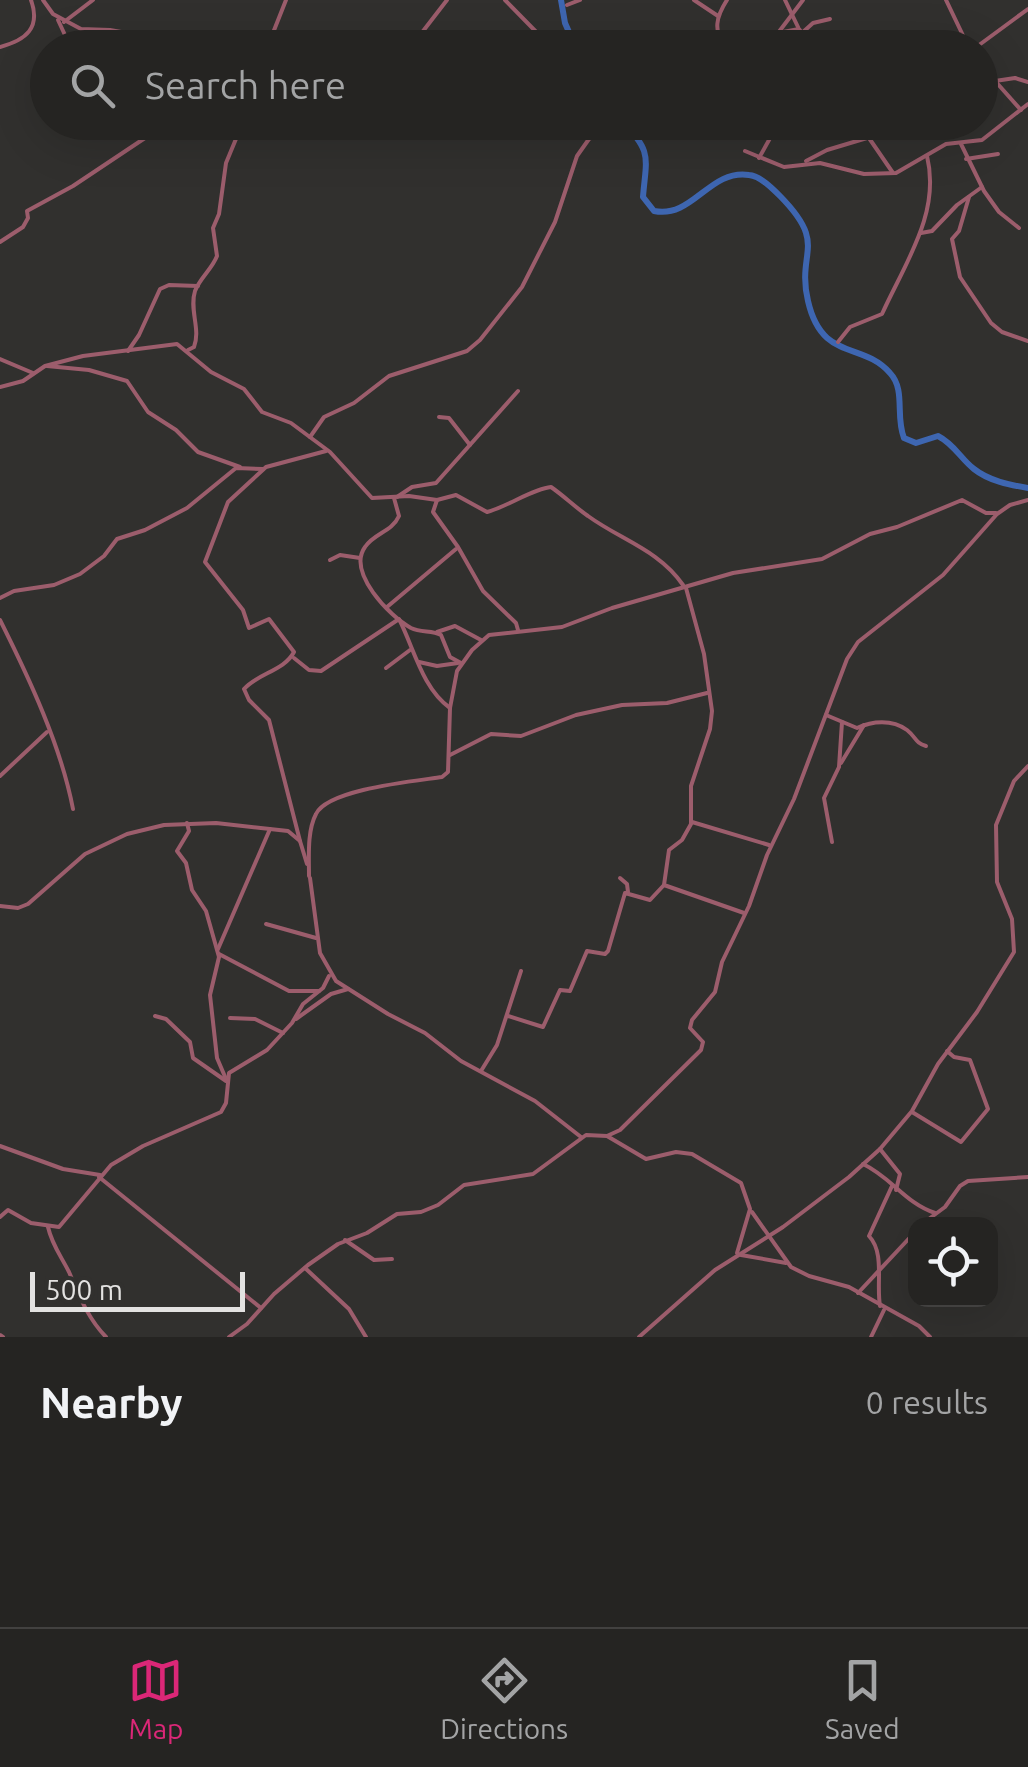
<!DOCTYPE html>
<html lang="en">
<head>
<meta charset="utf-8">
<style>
  body { margin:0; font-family:Ubuntu,sans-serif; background:#2d2c2a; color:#f1f3f6 }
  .controls { position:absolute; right:30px; bottom:30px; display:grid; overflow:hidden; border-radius:20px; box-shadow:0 10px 40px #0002 }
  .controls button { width:90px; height:90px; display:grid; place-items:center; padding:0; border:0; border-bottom:2px solid #424140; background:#252422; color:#f1f3f6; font:50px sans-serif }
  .scale { position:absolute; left:30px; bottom:25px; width:215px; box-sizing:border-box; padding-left:10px; border:5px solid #e3e2e1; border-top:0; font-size:28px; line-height:35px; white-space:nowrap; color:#e3e2e1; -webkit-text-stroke:8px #31302e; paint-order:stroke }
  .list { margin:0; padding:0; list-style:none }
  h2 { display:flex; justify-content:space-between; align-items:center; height:130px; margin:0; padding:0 40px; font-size:42px }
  h2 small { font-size:32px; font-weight:400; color:#a3a4a5 }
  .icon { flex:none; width:55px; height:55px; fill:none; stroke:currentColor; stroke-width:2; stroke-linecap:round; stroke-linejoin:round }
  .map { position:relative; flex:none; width:1028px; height:1337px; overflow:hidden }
  .search { position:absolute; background:#252422; box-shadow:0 10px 40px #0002; left:30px; right:30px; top:30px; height:110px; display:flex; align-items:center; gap:25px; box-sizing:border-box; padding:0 35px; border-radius:55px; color:#a3a4a5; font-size:38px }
  .sheet { height:290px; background:#252422 }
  nav { display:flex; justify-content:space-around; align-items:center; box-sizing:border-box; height:140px; border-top:2px solid #424140; background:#252422; font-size:28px; color:#a3a4a5 }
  nav a { display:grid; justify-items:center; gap:5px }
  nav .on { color:#db2777 }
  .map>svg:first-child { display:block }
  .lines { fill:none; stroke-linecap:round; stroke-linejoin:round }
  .river { stroke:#3e66b1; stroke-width:6 }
  .street { stroke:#9c5d6c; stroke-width:4 }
</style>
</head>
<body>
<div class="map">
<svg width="1028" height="1337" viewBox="0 0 1028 1337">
  <rect width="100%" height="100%" fill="#31302e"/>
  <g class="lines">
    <g class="river">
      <polyline points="561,0 565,23 576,48"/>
      <path d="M 622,122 C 653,151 646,159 643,197 L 654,211 C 693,219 709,169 749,175 C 760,176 772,188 780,196 C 829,246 796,250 808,301 C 822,362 862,341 890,373 C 906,390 895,416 904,438 L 916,443 L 938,436 C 954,444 961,459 974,469 C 989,481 1010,485 1028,488"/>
    </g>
    <g class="street">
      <polyline points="43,0 53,14 81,29 110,30 138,35 160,34 170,48"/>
      <polyline points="505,0 552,48"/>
      <polyline points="694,0 718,16"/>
      <polyline points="785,0 798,27"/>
      <polyline points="946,0 969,48"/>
      <polyline points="567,5 580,0"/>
      <polyline points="58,20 71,48"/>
      <polyline points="64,22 93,0"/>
      <polyline points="783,32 799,29 813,48"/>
      <polyline points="803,32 813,23 830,19"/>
      <path d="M 0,47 C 26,40 41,28 31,0"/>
      <polyline points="205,48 227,42 243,48"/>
      <polyline points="267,48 286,0"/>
      <polyline points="410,48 447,0"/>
      <path d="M 725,48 C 713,30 716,17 727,0"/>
      <polyline points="734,48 745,40 778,33 803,0"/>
      <polyline points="851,48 851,47"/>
      <polyline points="975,48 1028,9"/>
      <polyline points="980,64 1021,110"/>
      <polyline points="995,81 1015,78 1028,82"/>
      <polyline points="306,122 393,122"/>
      <polyline points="487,122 512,126 558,122"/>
      <polyline points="858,122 893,173"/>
      <polyline points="156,133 157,122"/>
      <polyline points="961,144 984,191 999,212 1019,228"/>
      <polyline points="745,151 784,167 820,163 864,174 896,173 946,144 982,140 1028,104"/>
      <polyline points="759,158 779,122"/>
      <polyline points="966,159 998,154"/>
      <polyline points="806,161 827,150 867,138"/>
      <polyline points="969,197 959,231 952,239 960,277 991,323 1002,332 1028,341"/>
      <polyline points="921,233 932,231 957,205 982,187"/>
      <polyline points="0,242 23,227 28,218 27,211 73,186 145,138 176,122"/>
      <path d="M 838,342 L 850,327 L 882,314 C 905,263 941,213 927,156"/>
      <path d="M 188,350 L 194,347 C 201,329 189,310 195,291 C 200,278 212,269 217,256 L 213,228 L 219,214 L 226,163 L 243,122"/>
      <polyline points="128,351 139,335 160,289 169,285 198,286"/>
      <polyline points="0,359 33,373"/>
      <polyline points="47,366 89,370 127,381 148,412 176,430 198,452 240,467"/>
      <path d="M 0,387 L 23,381 L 45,366 L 83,356 L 177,344 L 211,372 L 244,389 L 262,412 L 291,423 L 330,452 L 372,498 L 409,496 L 437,500 L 456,495 L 487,512 C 509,506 532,489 551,487 C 564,496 575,507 588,516 C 621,540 659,550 683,585"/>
      <polyline points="439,417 449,418 470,445"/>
      <polyline points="310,437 324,417 354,403 389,376 467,351 480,340 522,287 555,222 577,156 589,139 621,122"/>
      <polyline points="397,497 412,487 436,483 518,391"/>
      <path d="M 394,498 L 399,516 C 392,532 374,533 365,547 C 347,572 389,616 411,628 C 421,633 432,630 441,635 L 450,657 L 461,663"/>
      <polyline points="437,500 433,512 458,547 483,591 516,623 518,630"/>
      <polyline points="330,560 340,555 360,558"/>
      <polyline points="686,588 704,654 712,711 710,729 691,786 691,824 682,840 669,850 664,885 744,913"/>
      <polyline points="0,598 14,591 54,585 80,574 104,556 117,539 145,530 187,508 236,468 263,469"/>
      <polyline points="387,607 456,549"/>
      <path d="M 0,620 C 29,678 61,746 73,809"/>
      <polyline points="437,632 455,626 481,640"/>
      <path d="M 294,658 L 309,670 L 321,671 L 399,619 C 414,648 422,688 450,708"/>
      <polyline points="419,662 437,666 458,663"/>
      <polyline points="386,668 410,650"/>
      <path d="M 826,715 L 857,728 C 872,721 892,719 907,730 C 916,737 915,743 926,746"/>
      <polyline points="450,755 491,734 521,736 576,715 622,705 667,703 707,693"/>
      <polyline points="841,763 864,725"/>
      <polyline points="0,776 47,732"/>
      <polyline points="692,822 769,845"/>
      <polyline points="187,823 189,831 177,851 186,863 192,890 206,911 219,957 210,995 217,1058 226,1079"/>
      <path d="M 300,841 L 269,720 L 249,700 L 244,689 C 258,673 284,671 294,652 L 269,619 L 249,628 L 243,610 L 205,562 L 228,502 L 266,467 L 326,451"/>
      <polyline points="832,842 824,798 839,767 842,722"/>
      <path d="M 309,876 C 309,857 307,831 316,814 C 328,789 416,781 442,777 L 448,772 L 450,708 L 457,671 L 472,650 L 489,635 L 562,627 L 612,608 L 733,573 L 822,559 L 870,534 L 897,527 L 962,500 L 986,513 L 996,513"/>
      <polyline points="310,878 320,953 336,981 388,1014 425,1033 461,1061 535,1101 581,1137"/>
      <polyline points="620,878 627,884 628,892"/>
      <polyline points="0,906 18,908 28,904 85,854 127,834 164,825 216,823 288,831 300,841 307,864"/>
      <polyline points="266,924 316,938"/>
      <polyline points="218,949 270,829"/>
      <polyline points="219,954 289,991 319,991"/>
      <polyline points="155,1016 166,1019 190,1042 193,1058 226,1081"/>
      <polyline points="508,1016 543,1027 560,990 570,991 587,951 605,954 608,951 625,893 650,900 664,885"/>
      <polyline points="230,1018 255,1019 283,1033"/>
      <polyline points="296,1019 331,994 348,989"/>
      <polyline points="481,1071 497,1045 521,971"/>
      <polyline points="912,1112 961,1142 988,1109 970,1060 954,1057 947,1051"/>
      <polyline points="607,1136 646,1159 676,1152 692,1154 741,1183 750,1209 737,1253"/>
      <polyline points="0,1146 63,1169 100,1175"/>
      <polyline points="880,1149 900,1174 896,1190"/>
      <path d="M 863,1164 C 891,1177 905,1203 935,1213"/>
      <polyline points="99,1177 261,1308"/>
      <polyline points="752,1212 791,1267 809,1276 849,1287 919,1326 930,1337"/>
      <polyline points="0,1217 8,1210 31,1223 59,1227 111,1165 143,1146 221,1112 226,1103 229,1073 267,1050 292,1023 303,1004 323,988 329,976"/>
      <polyline points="922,1224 945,1207 960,1186 968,1181 1028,1177"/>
      <path d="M 48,1227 C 52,1245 61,1256 69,1272 C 80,1297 87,1317 106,1337"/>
      <polyline points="345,1240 374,1260 392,1259"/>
      <polyline points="741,1255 786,1263"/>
      <polyline points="305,1268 349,1309 366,1337"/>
      <polyline points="858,1293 916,1231"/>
      <path d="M 880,1306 C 876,1283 885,1253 869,1236 L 892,1186"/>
      <polyline points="0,1335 3,1337"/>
      <polyline points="229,1337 247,1324 274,1294 308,1265 338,1244 367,1233 397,1214 421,1212 438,1205 464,1185 533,1174 586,1135 607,1136 620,1130 701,1050 703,1042 690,1028 692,1020 715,992 722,962 749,906 767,855 794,799 847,659 858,642 943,575 997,514 1010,505 1028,500"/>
      <polyline points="639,1337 715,1270 783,1227 849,1177 880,1149 912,1111 938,1064 977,1012 1014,952 1012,919 997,882 996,825 1014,781 1028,766"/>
      <polyline points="871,1337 884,1310"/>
    </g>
  </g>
</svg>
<div class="controls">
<button><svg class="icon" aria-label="locate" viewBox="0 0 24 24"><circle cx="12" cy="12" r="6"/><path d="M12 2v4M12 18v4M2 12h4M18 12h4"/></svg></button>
</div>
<div class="scale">500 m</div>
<div class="search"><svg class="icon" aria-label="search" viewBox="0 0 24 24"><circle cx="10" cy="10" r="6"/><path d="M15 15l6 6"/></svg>Search here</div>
</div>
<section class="sheet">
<h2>Nearby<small>0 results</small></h2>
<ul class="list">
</ul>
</section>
<nav>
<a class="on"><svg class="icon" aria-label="map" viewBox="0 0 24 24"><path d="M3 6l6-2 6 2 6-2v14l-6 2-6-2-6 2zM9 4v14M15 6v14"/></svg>Map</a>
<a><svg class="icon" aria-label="directions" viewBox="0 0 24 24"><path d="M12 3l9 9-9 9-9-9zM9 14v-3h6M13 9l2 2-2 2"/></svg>Directions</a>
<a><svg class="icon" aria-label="saved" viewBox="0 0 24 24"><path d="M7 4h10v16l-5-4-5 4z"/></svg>Saved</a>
</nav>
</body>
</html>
